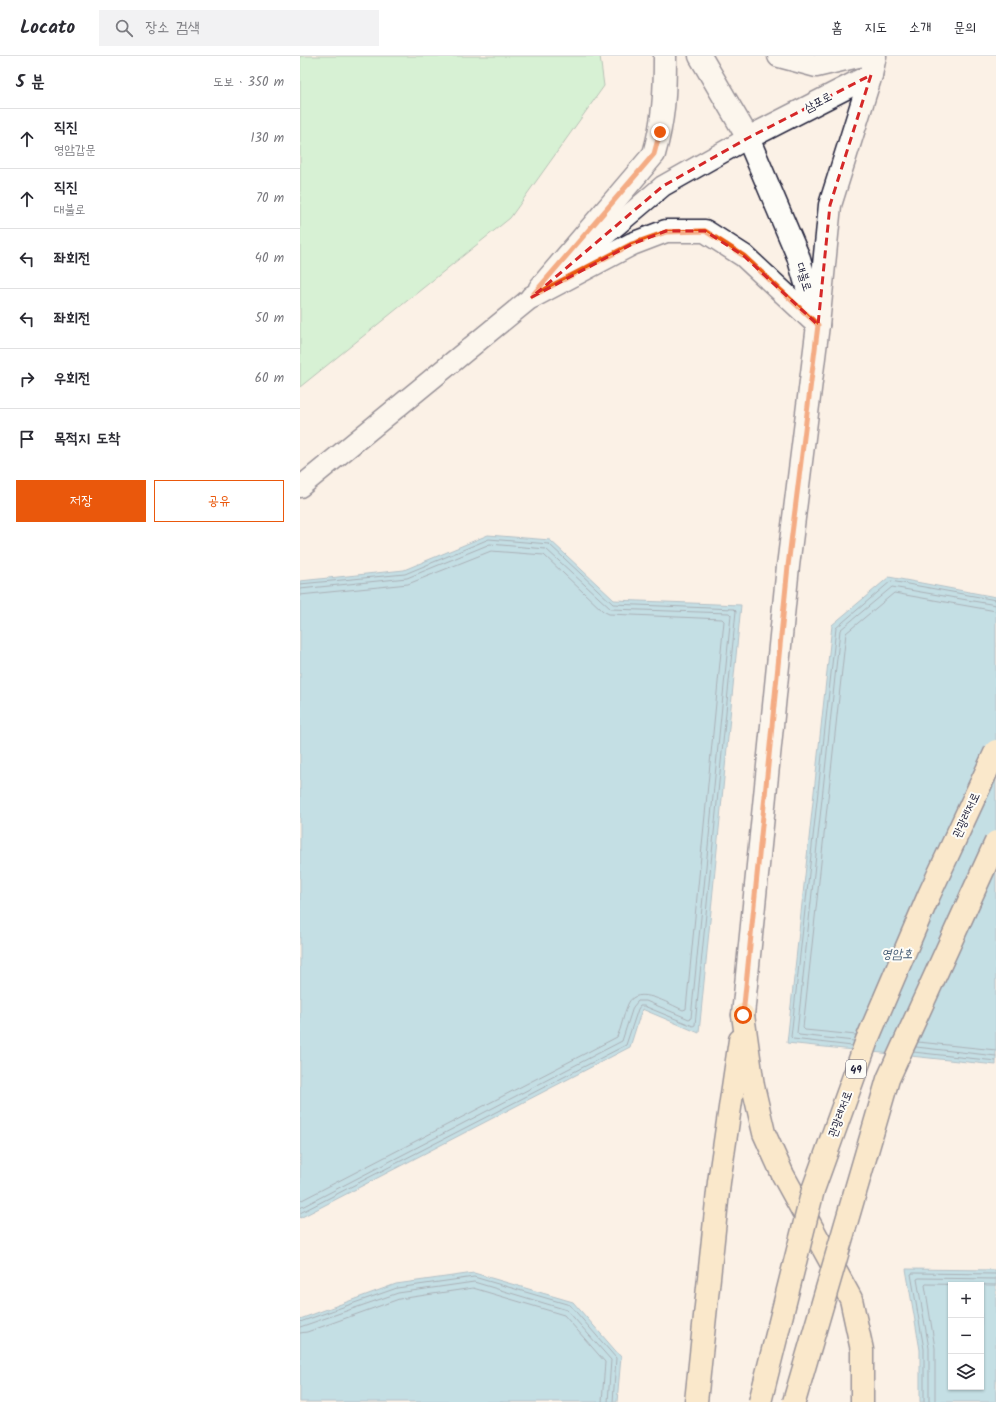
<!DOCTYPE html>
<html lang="ko">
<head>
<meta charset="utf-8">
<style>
  body { margin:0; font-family:Kalam,"Poor Story",sans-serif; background:#f2f2f3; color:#2b2b33 }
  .controls { position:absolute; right:12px; bottom:12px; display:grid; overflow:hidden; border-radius:0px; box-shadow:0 1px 3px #0004 }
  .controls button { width:36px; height:36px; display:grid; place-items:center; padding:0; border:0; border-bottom:1px solid #e1e1e2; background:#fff; color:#2b2b33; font:20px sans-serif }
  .stop { position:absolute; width:12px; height:12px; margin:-9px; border:3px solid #ea580c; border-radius:50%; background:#fff }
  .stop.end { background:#ea580c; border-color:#fff; box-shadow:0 1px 4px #0008 }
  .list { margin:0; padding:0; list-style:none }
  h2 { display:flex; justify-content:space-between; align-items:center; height:52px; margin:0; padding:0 16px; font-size:17px }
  h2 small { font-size:13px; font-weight:400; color:#7c7c81 }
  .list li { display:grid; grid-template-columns:26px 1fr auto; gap:12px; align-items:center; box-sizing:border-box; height:60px; padding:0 16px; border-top:1px solid #e1e1e2 }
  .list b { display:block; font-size:15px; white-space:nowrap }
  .list p { margin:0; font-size:13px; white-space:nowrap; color:#7c7c81 }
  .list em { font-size:13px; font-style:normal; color:#7c7c81 }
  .actions { display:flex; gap:8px; padding:12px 16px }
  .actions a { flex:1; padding:9px 0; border:1px solid #ea580c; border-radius:0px; text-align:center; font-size:14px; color:#ea580c }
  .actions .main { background:#ea580c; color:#fff }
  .icon { flex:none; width:22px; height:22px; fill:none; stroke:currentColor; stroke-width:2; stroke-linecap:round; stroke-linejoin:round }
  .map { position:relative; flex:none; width:696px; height:1346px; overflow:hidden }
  header { display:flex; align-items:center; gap:24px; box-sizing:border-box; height:56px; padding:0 20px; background:#fff; border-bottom:1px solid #e1e1e2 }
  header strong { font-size:19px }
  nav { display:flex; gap:22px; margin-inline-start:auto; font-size:14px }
  .search { width:280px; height:36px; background:#f2f2f3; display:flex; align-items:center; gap:10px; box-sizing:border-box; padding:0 14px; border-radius:0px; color:#7c7c81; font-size:15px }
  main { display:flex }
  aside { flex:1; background:#fff }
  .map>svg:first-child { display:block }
  .green { fill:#aaf1be; stroke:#668a7c }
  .water { fill:#82c9e3; stroke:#5c86a0; fill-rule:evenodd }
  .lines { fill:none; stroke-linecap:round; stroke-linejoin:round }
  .shore { stroke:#48657e; stroke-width:1 }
  .minor-casing { stroke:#22223b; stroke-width:23 }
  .tertiary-casing { stroke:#22223b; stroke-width:25 }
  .secondary-casing { stroke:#22223b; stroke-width:25 }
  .trunk-casing { stroke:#22223b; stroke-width:25 }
  .minor { stroke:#fdfcf7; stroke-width:20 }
  .tertiary { stroke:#fdfcf7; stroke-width:22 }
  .secondary { stroke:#fdfcf7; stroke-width:22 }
  .trunk { stroke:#f9deab; stroke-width:22 }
  .trunk-bridge-casing { stroke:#22223b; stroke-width:25; stroke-linecap:butt }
  .trunk-bridge { stroke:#f9deab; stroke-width:22 }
  .route { stroke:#ea580c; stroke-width:5 }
  .marked { fill:none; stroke:#d62828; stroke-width:3; stroke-dasharray:8 5; stroke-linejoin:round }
  .labels { text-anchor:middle; stroke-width:4; stroke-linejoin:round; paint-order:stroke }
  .shield { fill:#fdfcf7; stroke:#646373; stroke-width:1 }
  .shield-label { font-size:11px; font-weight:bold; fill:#22223b }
  .street-label { font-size:12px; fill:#22223b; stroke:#fdfcf7 }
  .water-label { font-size:13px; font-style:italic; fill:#445c76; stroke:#fdfcf7 }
</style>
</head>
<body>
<header>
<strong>Locato</strong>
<div class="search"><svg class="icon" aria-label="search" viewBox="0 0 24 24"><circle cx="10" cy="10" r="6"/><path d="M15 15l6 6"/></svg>장소 검색</div>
<nav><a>홈</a><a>지도</a><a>소개</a><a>문의</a></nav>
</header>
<main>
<aside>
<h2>5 분<small>도보 · 350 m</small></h2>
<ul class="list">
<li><svg class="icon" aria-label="ahead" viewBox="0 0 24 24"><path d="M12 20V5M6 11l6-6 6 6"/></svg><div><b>직진</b><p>영암갑문</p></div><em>130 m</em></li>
<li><svg class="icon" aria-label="ahead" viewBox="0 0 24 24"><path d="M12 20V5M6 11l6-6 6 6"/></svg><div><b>직진</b><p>대불로</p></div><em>70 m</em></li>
<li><svg class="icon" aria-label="left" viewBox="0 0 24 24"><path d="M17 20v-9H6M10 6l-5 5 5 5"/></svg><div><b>좌회전</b></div><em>40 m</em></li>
<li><svg class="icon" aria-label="left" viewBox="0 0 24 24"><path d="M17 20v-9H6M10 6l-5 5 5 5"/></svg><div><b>좌회전</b></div><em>50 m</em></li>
<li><svg class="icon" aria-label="right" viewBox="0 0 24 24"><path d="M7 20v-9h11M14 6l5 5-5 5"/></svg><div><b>우회전</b></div><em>60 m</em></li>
<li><svg class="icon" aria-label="arrive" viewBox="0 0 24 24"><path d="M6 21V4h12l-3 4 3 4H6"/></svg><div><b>목적지 도착</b></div></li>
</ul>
<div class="actions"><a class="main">저장</a><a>공유</a></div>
</aside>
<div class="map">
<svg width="696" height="1346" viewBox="0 0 696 1346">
  <rect width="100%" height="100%" fill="#fbf1e6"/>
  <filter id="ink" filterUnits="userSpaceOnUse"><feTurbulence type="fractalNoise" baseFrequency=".025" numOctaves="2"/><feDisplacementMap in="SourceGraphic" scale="8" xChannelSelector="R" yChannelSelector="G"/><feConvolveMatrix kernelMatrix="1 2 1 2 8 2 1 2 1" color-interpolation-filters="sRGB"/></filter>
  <g filter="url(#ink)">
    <polygon class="green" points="0,0 300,0 304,30 210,162 0,331"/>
    <g class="water">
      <polygon points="188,479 250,484 314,544 441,549 399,977 342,953 330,991 0,1162 0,525 104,514"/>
      <polygon points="589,521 696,541 696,1009 487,987 532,569"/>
      <path d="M 606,1213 L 696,1214 L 696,1346 L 620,1346 L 620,1294 ZM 651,1229 L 681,1229 L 681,1331 L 651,1331 Z"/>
      <polygon points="174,1217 273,1246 321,1301 317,1346 0,1346 0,1263 96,1228"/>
    </g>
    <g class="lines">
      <g class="shore">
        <polyline points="0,528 105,518 189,483 249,488 313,548 434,553 436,555 395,969 393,970 344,950 340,950 338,953 326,989 0,1157"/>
        <polyline points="0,533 107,522 190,488 246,493 311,553 429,557 431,559 391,962 389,963 346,945 338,945 333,951 322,985 0,1152"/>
        <path d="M 0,539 L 108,528 L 191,495 L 244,499 L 303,555 L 309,558 L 422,563 L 424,565 L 386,953 L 383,954 C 369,948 337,928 328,948 C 323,959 322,971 317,981 L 0,1145"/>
        <polyline points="556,979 505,974 503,972 546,577 594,537 696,555"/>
        <polyline points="554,985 499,979 497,977 540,574 592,531 696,549"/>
        <polyline points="618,986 696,994"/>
        <polyline points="552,990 493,983 491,981 536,572 591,525 696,544"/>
        <polyline points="616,991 696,1000"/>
        <polyline points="613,996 696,1005"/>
        <polyline points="0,1266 97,1232 174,1221 270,1249 316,1302 313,1346"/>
        <polyline points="0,1271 98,1237 174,1226 267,1254 311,1304 308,1346"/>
        <polyline points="0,1277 7,1276 99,1243 173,1232 264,1259 305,1306 302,1346"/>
        <polyline points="624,1346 624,1293 611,1218 613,1217 696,1218"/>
        <polyline points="629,1346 629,1292 617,1223 619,1222 696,1223"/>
        <polyline points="635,1346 635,1292 625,1229 626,1228 696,1229"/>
      </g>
      <defs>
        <polyline id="minor" points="0,431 232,241 363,130 448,82"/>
        <g id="tertiary">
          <polyline points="479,0 516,10 558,0"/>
          <polyline points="448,82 571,19 575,0"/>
          <path d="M 240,232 L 354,98 C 364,63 365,36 365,0"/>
          <polyline points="232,241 332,188 366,175 405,175 444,200 518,269"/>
          <polyline points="518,269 530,149 571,19"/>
        </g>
        <polyline id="secondary" points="400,0 448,82 498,200 518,269 488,510 443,959"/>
        <g id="trunk">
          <polyline points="443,959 453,1030 464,1077 483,1119 551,1243 562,1294 562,1346"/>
          <polyline points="396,1346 419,1126 440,984"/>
        </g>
      </defs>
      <use href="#minor" class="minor-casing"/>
      <use href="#tertiary" class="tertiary-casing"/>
      <use href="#secondary" class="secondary-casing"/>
      <use href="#trunk" class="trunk-casing"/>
      <use href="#minor" class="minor"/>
      <use href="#tertiary" class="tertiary"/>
      <use href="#secondary" class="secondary"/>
      <use href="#trunk" class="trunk"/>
      <defs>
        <g id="trunk-bridge">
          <polyline points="460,1346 513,1134 567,984 629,839 696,695"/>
          <polyline points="494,1346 588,1023 696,786"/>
        </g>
      </defs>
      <use href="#trunk-bridge" class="trunk-bridge-casing"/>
      <use href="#trunk-bridge" class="trunk-bridge"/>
    </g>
  </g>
  <g class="lines" filter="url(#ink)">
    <polyline class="route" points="360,76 354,98 232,240 332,188 366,176 405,175 444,200 518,269 488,510 443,959"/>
  </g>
  <path d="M0 0H696V1346H0ZM 571,19 L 530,149 L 518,269 L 444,200 L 405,175 L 366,175 L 332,188 L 232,241 L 363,130 L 448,82 Z" fill="#fbf1e6" fill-opacity=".55" fill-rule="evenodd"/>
  <path class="marked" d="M 571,19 L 530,149 L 518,269 L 444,200 L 405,175 L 366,175 L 332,188 L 232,241 L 363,130 L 448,82 Z"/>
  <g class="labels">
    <rect class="shield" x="546" y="1004" width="20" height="18" rx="3"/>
    <g class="shield-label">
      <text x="556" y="1017">49</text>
    </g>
    <g class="street-label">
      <text transform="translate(518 46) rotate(-27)" y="4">삼포로</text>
      <text transform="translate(504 221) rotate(73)" y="4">대불로</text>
      <text transform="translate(666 759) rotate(-65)" y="4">관광레저로</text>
      <text transform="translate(540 1058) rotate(-70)" y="4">관광레저로</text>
    </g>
    <g class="water-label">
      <text x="597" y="902">영암호</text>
    </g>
  </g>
</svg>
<div class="controls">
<button>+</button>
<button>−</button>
<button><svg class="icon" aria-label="layers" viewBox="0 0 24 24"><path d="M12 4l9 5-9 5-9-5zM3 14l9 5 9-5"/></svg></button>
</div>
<div class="stop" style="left:443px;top:959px"></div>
<div class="stop end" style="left:360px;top:76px"></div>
</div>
</main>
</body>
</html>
